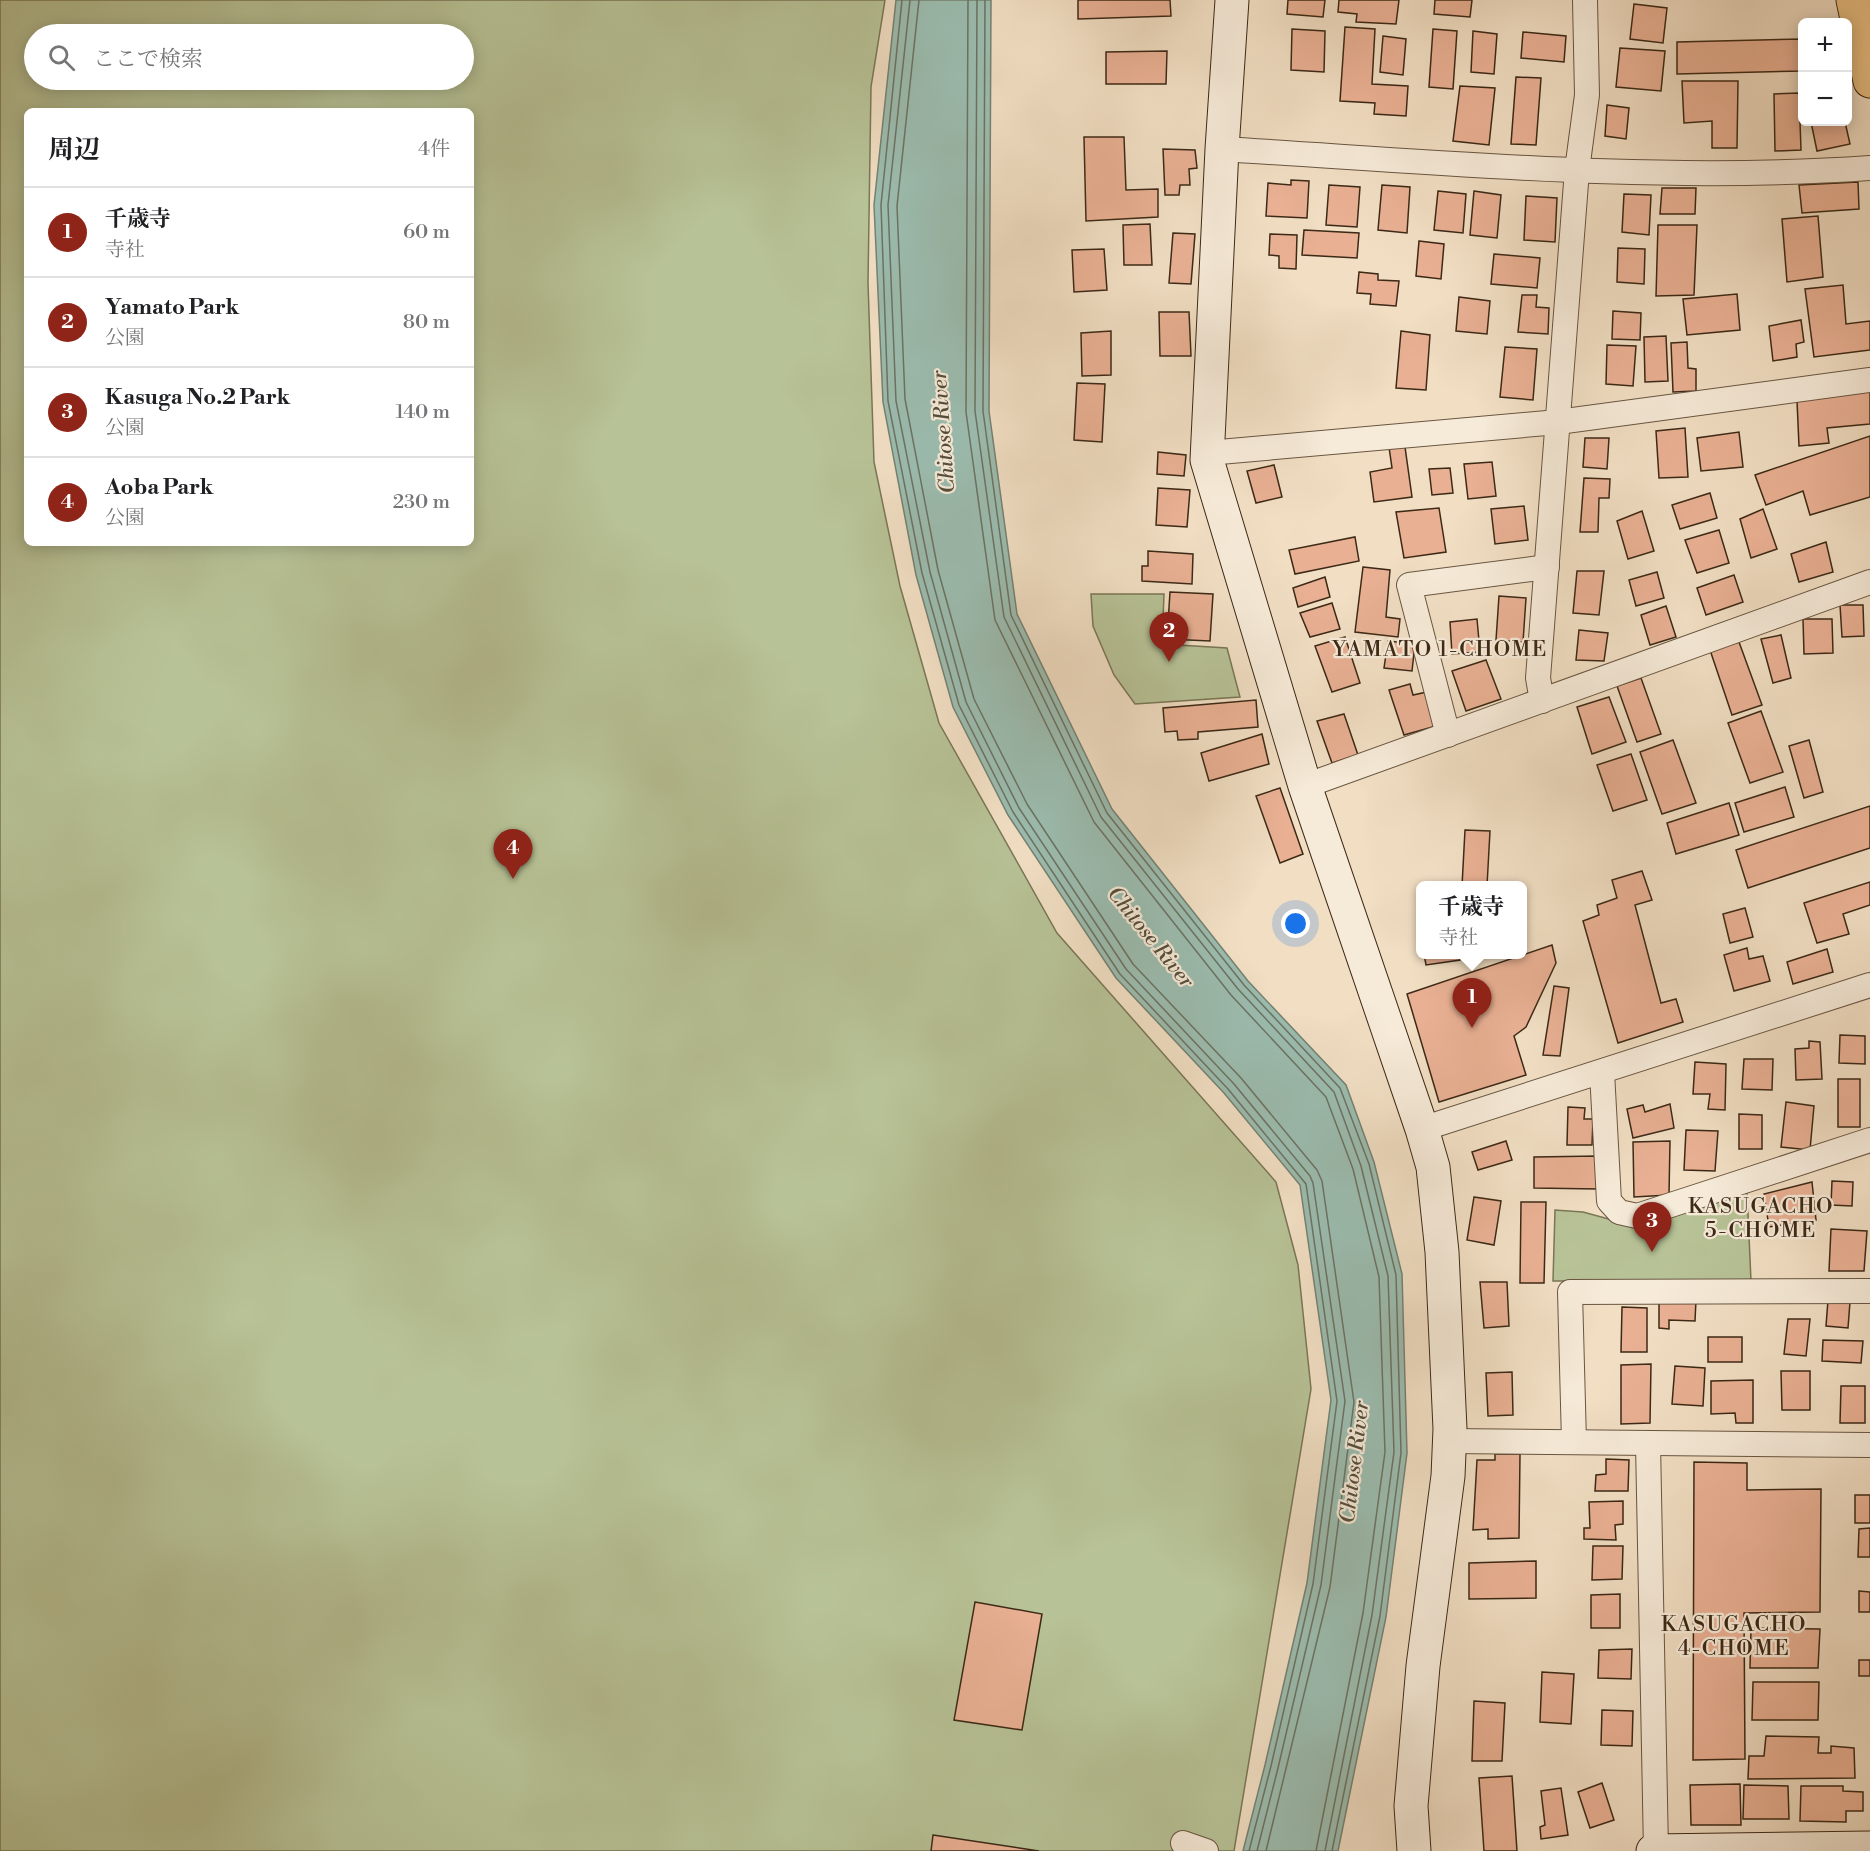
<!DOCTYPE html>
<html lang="ja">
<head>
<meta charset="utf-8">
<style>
  body { margin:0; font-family:"Libre Bodoni","Noto Serif JP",serif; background:#f6f6f6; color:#202124 }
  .controls { position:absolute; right:18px; top:18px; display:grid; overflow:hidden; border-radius:9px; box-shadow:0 3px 15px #0003 }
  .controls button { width:54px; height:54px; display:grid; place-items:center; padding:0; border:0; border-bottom:2px solid #e0e0e0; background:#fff; color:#202124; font:30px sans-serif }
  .you { position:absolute; left:1296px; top:924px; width:21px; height:21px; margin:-15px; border:4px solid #fff; border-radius:50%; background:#1a73e8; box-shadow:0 0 0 9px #1a73e833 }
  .badge { display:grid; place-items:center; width:39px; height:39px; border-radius:50%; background:#8f2418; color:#fff; font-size:20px; font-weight:700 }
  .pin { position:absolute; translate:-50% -50px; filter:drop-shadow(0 2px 3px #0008) }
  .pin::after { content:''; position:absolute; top:32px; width:21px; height:18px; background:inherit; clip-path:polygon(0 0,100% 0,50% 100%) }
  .popup { position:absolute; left:1416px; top:881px; width:111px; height:78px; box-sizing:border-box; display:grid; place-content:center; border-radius:9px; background:#fff; filter:drop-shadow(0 2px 4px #0005); font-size:20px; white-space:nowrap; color:#757577 }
  .popup b { font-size:22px; color:#202124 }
  .popup::after { content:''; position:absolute; left:50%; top:100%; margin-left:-12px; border:12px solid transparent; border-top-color:#fff }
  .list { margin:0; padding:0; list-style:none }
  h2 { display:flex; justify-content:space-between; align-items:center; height:78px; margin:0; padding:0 24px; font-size:26px }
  h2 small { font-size:20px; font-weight:400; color:#757577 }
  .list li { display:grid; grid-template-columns:39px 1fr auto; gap:18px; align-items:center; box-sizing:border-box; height:90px; padding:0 24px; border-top:2px solid #e0e0e0 }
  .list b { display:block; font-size:22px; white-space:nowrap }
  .list p { margin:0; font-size:20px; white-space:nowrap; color:#757577 }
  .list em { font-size:20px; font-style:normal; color:#757577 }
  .icon { flex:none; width:33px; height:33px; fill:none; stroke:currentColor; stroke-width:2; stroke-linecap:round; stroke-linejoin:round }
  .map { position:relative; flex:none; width:1870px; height:1851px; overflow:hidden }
  .search { position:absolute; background:#fff; box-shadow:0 3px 15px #0003; left:24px; top:24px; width:450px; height:66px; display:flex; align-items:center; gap:15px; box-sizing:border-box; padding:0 21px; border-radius:33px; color:#757577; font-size:22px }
  .panel { position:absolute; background:#fff; box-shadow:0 3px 15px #0003; left:24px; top:108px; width:450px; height:438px; border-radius:9px }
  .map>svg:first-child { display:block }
  .green { fill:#b7c296; stroke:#7a7656; stroke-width:1.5; fill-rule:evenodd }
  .water { fill:#9bbcaf; stroke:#758172; stroke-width:1.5 }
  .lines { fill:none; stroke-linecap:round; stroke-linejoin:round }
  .shore { stroke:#6c7262; stroke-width:1.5 }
  .building { fill:#e9b093; stroke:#3c2916; stroke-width:1.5 }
  .street-casing { stroke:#695641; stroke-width:26 }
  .secondary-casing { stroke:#3c2916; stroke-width:35 }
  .primary-casing { stroke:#3c2916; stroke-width:35 }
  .street { stroke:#f6ead8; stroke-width:24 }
  .secondary { stroke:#f6ead8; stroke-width:33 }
  .primary { stroke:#e8bf82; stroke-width:33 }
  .labels { text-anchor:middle; stroke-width:4.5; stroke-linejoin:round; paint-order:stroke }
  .water-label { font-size:21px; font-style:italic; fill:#544e3c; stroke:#f6ead8 }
  .neighbourhood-label { font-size:21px; letter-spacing:1.5px; fill:#3c2916; stroke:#f6ead8 }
</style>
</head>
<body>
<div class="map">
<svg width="1870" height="1851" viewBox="0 0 1870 1851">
  <rect width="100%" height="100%" fill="#f1dec3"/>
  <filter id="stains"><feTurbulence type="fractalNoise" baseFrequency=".00333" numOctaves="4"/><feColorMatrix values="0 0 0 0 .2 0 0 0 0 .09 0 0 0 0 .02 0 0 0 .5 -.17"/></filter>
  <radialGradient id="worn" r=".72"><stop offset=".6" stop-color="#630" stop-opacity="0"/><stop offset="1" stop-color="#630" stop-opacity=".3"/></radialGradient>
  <g class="green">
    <path d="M 0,0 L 885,0 L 871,87 L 868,283 L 874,462 L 900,586 L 939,723 L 1057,933 L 1276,1182 L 1298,1265 L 1311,1389 L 1234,1851 L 0,1851 ZM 34,34 L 464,34 L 464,80 L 34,80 ZM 27,111 L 471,111 L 471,543 L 27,543 Z"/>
    <polygon points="1091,594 1164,594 1162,644 1227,648 1240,697 1135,704 1114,675 1093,626"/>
    <polygon points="1747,1191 1751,1281 1553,1281 1555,1210 1583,1212 1627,1224"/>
  </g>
  <polygon class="water" points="896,0 991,0 989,411 1017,614 1112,809 1248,981 1346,1085 1374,1162 1402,1274 1407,1453 1386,1617 1338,1851 1243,1851 1265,1765 1307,1583 1331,1400 1300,1185 1224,1093 1116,978 1008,815 953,707 916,575 883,402 874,205"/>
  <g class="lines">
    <g class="shore">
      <polyline points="902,0 881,205 888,401 922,573 959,705 1013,812 1120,974 1228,1089 1306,1184 1337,1401 1313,1584 1271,1766 1249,1851"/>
      <polyline points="910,0 888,205 896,401 930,572 966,702 1019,808 1126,969 1234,1084 1310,1176 1313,1183 1345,1401 1321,1585 1278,1768 1257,1851"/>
      <polyline points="919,0 897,206 905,399 938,570 974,699 1027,804 1133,964 1241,1078 1317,1170 1322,1181 1354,1402 1330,1587 1266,1851"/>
      <polyline points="968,0 966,412 995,620 1094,822 1231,995 1326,1097 1353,1169 1379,1277 1385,1452 1363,1613 1316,1851"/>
      <polyline points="977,0 975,411 1004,617 1101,817 1238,989 1334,1092 1361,1166 1388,1276 1394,1452 1372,1615 1325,1851"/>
      <polyline points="985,0 983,411 1011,615 1107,813 1244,985 1340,1088 1369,1164 1396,1275 1401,1453 1380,1616 1332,1851"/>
    </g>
  </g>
  <g class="building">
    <polygon points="1078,0 1170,0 1171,16 1078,19"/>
    <polygon points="1288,0 1325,0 1323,17 1287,14"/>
    <polygon points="1339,0 1399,0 1396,24 1356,22 1357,14 1338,12"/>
    <polygon points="1435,0 1472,0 1470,17 1434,14"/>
    <polygon points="1634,4 1667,8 1663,43 1630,39"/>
    <polygon points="1345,27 1375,29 1372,84 1408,86 1406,116 1374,114 1375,103 1340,101"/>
    <polygon points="1292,29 1325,31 1324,72 1291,70"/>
    <polygon points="1433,29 1457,31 1453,89 1429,87"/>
    <polygon points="1473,31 1497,34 1494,74 1471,72"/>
    <polygon points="1523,32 1566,36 1564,62 1521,58"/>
    <polygon points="1383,36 1406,39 1403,75 1380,72"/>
    <polygon points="1802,39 1802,71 1677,74 1677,42"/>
    <polygon points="1620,48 1665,51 1661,91 1616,87"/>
    <polygon points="1167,51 1166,84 1106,84 1106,52"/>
    <polygon points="1516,77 1541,78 1536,145 1511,144"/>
    <polygon points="1682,81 1738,81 1737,148 1712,148 1712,121 1684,123"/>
    <polygon points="1460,86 1495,88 1489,145 1453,141"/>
    <polygon points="1799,93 1801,150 1775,151 1774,94"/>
    <polygon points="1607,105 1629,108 1626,139 1605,136"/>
    <polygon points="1811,122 1845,122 1850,144 1817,151"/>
    <polygon points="1084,137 1124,137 1126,190 1158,189 1158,217 1086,221"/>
    <polygon points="1163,149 1195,150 1197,168 1189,169 1190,185 1180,185 1179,195 1165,195"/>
    <polygon points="1291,180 1309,181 1307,218 1266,216 1268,183 1291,185"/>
    <polygon points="1858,182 1859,209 1802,213 1799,185"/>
    <polygon points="1329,185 1360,187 1357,227 1326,225"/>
    <polygon points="1382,185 1410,187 1407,233 1378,230"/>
    <polygon points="1662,188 1696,188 1695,214 1660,214"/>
    <polygon points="1438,191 1466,194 1463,233 1434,230"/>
    <polygon points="1474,191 1501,195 1497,238 1470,235"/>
    <polygon points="1624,194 1651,195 1649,235 1622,232"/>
    <polygon points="1526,196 1557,198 1555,242 1524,240"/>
    <polygon points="1818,216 1823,277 1787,282 1782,219"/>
    <polygon points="1150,224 1152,265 1124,265 1123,225"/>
    <polygon points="1658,225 1697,225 1694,295 1656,296"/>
    <polygon points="1304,230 1359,233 1357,258 1302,255"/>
    <polygon points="1173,233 1195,234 1191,284 1169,283"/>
    <polygon points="1270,234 1297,235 1296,269 1279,268 1279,256 1269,255"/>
    <polygon points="1419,241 1444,244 1441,279 1416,276"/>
    <polygon points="1618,248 1645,249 1644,284 1617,282"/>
    <polygon points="1104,249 1107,290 1074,292 1072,250"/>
    <polygon points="1494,254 1540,258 1537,288 1491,284"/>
    <polygon points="1359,272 1378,274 1378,280 1399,281 1396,306 1370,304 1371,294 1357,293"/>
    <polygon points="1843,285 1846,324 1870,321 1870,350 1814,357 1805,289"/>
    <polygon points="1737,294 1740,330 1687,335 1683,299"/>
    <polygon points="1522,295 1537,295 1536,307 1549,308 1548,334 1518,332"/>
    <polygon points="1459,297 1490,301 1487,334 1456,331"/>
    <polygon points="1613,311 1641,313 1640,340 1612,339"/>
    <polygon points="1159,312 1189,312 1191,356 1160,356"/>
    <polygon points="1801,320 1804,342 1796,344 1797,357 1773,361 1769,326"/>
    <polygon points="1111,331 1111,375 1082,376 1081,333"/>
    <polygon points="1401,331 1430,335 1426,390 1396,388"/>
    <polygon points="1666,336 1668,381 1645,382 1644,337"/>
    <polygon points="1687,342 1688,368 1696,369 1696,391 1673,392 1671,343"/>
    <polygon points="1607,345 1636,346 1633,386 1606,384"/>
    <polygon points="1505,347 1537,349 1533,400 1500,397"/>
    <polygon points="1077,383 1105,384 1102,442 1074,440"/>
    <polygon points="1870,391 1870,424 1827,428 1829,443 1799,446 1797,401"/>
    <polygon points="1685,428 1688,477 1659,478 1656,431"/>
    <polygon points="1739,432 1743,467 1701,471 1697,438"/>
    <polygon points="1870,436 1870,497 1810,515 1803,491 1766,505 1755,475"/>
    <polygon points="1585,438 1609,438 1607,469 1583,467"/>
    <polygon points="1389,447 1405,447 1412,497 1374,502 1370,472 1392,468"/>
    <polygon points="1158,452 1186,455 1184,476 1157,474"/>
    <polygon points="1492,462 1496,496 1468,499 1464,464"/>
    <polygon points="1274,465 1282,497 1256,503 1247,471"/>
    <polygon points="1450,468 1453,493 1432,495 1429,469"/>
    <polygon points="1584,478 1610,479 1609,498 1599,498 1598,532 1580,532"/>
    <polygon points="1158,488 1190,490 1187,527 1156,525"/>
    <polygon points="1710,493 1717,518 1680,529 1672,505"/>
    <polygon points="1524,506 1528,540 1495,544 1491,509"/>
    <polygon points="1439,508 1446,552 1404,558 1396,512"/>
    <polygon points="1763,509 1777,549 1751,558 1740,519"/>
    <polygon points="1642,511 1654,551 1628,559 1617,521"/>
    <polygon points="1719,530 1729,563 1697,573 1685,540"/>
    <polygon points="1355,537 1359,561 1295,574 1289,550"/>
    <polygon points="1826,542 1833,572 1799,582 1791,554"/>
    <polygon points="1148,551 1193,554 1192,584 1142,581 1142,566 1148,566"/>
    <polygon points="1363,567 1390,570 1386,617 1400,619 1398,637 1355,632"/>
    <polygon points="1577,571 1604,571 1599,615 1573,613"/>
    <polygon points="1657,572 1664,598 1636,606 1629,580"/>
    <polygon points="1734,575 1743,602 1706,615 1697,588"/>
    <polygon points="1325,577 1330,597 1298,607 1293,588"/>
    <polygon points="1170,592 1213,594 1210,641 1167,639"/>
    <polygon points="1499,596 1526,598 1523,642 1496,640"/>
    <polygon points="1332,603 1340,629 1310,637 1300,613"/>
    <polygon points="1840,605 1863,605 1864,636 1842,637"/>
    <polygon points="1666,606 1676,637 1650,645 1641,615"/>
    <polygon points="1477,619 1480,652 1452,654 1450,622"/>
    <polygon points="1803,619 1832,619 1833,653 1804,654"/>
    <polygon points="1579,630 1608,633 1604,661 1576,660"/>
    <polygon points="1781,635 1791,678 1773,683 1761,639"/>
    <polygon points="1345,637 1360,683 1332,692 1315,646"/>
    <polygon points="1388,641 1415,644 1412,671 1384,668"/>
    <polygon points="1739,642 1762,705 1732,715 1710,650"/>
    <polygon points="1486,660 1501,699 1466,711 1452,671"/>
    <polygon points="1641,678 1661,734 1637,742 1617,686"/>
    <polygon points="1410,684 1413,695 1427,692 1436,726 1404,735 1389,690"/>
    <polygon points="1609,697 1626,742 1592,754 1577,707"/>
    <polygon points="1256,700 1258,727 1198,732 1198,739 1178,740 1177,731 1165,732 1163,708"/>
    <polygon points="1761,711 1783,772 1750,783 1728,723"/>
    <polygon points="1344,714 1358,755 1332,763 1317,721"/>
    <polygon points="1262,734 1269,764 1209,781 1201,753"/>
    <polygon points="1673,740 1696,803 1662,814 1640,752"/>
    <polygon points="1809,740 1823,792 1804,798 1789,746"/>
    <polygon points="1631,754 1647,800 1613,811 1597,765"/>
    <polygon points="1785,787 1794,817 1744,832 1735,803"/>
    <polygon points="1280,788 1303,854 1280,863 1256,796"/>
    <polygon points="1729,803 1739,835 1676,854 1667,823"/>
    <polygon points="1870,806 1870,848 1748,888 1736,850"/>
    <polygon points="1465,830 1490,831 1487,886 1462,886"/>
    <polygon points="1642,871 1652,900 1635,905 1661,1003 1676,999 1683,1022 1618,1043 1583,921 1599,915 1597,905 1617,898 1612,880"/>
    <polygon points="1870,882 1870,905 1843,914 1849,934 1817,943 1804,903"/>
    <polygon points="1745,908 1753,937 1730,943 1723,914"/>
    <polygon points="1552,945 1556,963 1526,1027 1514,1036 1526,1075 1439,1102 1407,994"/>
    <polygon points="1747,948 1749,959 1763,956 1770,981 1734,991 1724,955"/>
    <polygon points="1827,949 1833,972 1793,984 1787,962"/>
    <polygon points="1424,954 1459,954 1460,960 1426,965"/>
    <polygon points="1554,986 1569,988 1560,1056 1543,1055"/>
    <polygon points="1840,1035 1865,1036 1865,1064 1839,1063"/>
    <polygon points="1809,1041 1820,1042 1822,1079 1796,1080 1795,1049 1809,1048"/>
    <polygon points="1744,1059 1773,1059 1772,1090 1742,1089"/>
    <polygon points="1695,1062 1726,1064 1725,1110 1708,1109 1710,1094 1693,1094"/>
    <rect x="1838" y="1079" width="22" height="48"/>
    <polygon points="1786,1102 1814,1106 1810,1150 1781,1147"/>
    <polygon points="1670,1104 1674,1128 1633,1138 1627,1109 1643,1105 1645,1112"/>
    <polygon points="1568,1107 1585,1108 1584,1119 1593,1119 1592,1145 1567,1145"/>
    <polygon points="1739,1114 1762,1115 1762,1149 1739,1149"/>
    <polygon points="1686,1130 1718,1131 1715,1171 1684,1170"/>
    <polygon points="1506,1141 1512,1160 1478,1170 1472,1152"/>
    <polygon points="1670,1141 1669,1195 1634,1197 1633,1142"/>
    <polygon points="1598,1156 1598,1189 1534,1188 1534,1157"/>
    <polygon points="1832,1181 1853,1182 1852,1206 1831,1205"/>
    <polygon points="1812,1182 1816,1220 1769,1227 1764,1194"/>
    <polygon points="1474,1197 1501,1201 1494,1245 1467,1240"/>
    <polygon points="1521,1202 1546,1202 1544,1283 1520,1283"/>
    <polygon points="1831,1229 1867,1231 1864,1271 1829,1271"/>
    <polygon points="1480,1282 1507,1282 1509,1326 1484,1328"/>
    <polygon points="1659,1299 1696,1300 1695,1321 1669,1320 1669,1329 1659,1328"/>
    <polygon points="1828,1300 1850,1302 1848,1328 1826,1326"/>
    <polygon points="1622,1307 1647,1308 1647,1352 1621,1352"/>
    <polygon points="1788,1319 1810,1319 1806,1356 1784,1354"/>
    <rect x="1708" y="1337" width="34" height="25"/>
    <polygon points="1823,1340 1863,1341 1861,1363 1822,1361"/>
    <polygon points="1651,1364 1650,1423 1621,1424 1621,1365"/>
    <polygon points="1675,1366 1705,1368 1703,1406 1672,1404"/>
    <polygon points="1781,1371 1810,1371 1810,1410 1782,1410"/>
    <polygon points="1512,1372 1513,1415 1488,1416 1486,1373"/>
    <polygon points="1753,1380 1753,1423 1736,1423 1735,1413 1711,1414 1711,1381"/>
    <polygon points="1841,1386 1865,1386 1865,1423 1840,1423"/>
    <polygon points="1495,1454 1520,1454 1519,1538 1488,1539 1488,1529 1473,1530 1477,1460 1495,1460"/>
    <polygon points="1606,1459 1629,1460 1628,1491 1595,1491 1596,1475 1606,1474"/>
    <polygon points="1694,1462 1747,1463 1747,1490 1821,1489 1820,1612 1744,1613 1745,1759 1693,1760"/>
    <rect x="1855" y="1495" width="15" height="28"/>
    <polygon points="1623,1501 1623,1524 1615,1525 1616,1540 1584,1539 1584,1528 1590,1528 1589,1502"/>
    <polygon points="1870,1528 1870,1557 1858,1557 1859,1529"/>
    <polygon points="1593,1546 1623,1546 1622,1579 1592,1580"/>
    <polygon points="1536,1561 1536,1598 1469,1599 1469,1563"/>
    <polygon points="1859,1591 1870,1592 1870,1612 1859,1612"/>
    <polygon points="1620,1594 1620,1628 1591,1628 1591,1595"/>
    <polygon points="975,1602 1042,1614 1022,1730 954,1720"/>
    <polygon points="1751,1628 1820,1629 1818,1668 1750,1668"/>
    <polygon points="1632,1649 1631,1679 1598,1678 1599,1650"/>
    <rect x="1859" y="1660" width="11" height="16"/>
    <polygon points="1542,1672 1574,1674 1571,1724 1540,1722"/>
    <polygon points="1753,1682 1819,1682 1818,1720 1752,1720"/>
    <polygon points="1474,1701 1505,1703 1502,1761 1472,1761"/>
    <polygon points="1602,1710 1633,1711 1632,1746 1601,1745"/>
    <polygon points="1766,1736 1819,1737 1818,1753 1831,1753 1831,1746 1854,1748 1855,1778 1748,1779 1749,1756 1764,1756"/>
    <polygon points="1512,1776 1517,1851 1484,1851 1479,1778"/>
    <polygon points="1602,1783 1614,1820 1590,1828 1578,1792"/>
    <polygon points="1740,1784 1741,1825 1691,1825 1690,1785"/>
    <polygon points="1744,1785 1788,1786 1789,1819 1743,1819"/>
    <polygon points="1801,1786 1843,1786 1843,1791 1863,1792 1863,1811 1846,1811 1846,1822 1800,1821"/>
    <polygon points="1561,1788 1568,1835 1541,1839 1540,1827 1545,1825 1541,1791"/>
    <polygon points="933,1835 1039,1851 931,1851"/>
  </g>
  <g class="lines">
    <defs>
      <g id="street">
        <path d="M 1222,149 C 1438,162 1654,183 1870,168"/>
        <polyline points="1208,453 1558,422 1870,380"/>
        <polyline points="1542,701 1538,678 1577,170 1587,95 1585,0"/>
        <polyline points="1448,735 1409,585 1547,567"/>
        <polyline points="1305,786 1870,582"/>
        <polyline points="1602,1072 1609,1201 1619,1212 1637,1216 1870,1140"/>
        <polyline points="1422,1129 1870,985"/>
        <polyline points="1449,1441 1870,1445"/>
        <polyline points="1574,1442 1570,1292 1870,1291"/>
        <polyline points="1648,1443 1656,1851"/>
        <polyline points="1183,1843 1206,1851"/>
      </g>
      <g id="secondary">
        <polyline points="1232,0 1222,149 1207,460 1305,786 1422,1129 1433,1167 1442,1252 1450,1429 1448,1476 1423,1666 1411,1806 1414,1851"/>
        <polyline points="1653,1851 1870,1848"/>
      </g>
      <polyline id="primary" points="1853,0 1870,81"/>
    </defs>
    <use href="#street" class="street-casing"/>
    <use href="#secondary" class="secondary-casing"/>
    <use href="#primary" class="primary-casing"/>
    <use href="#street" class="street"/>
    <use href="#secondary" class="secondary"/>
    <use href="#primary" class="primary"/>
  </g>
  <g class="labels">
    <g class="water-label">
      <text transform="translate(943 432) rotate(-94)" y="7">Chitose River</text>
      <text transform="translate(1151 937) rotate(51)" y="7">Chitose River</text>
      <text transform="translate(1354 1462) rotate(-83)" y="7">Chitose River</text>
    </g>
    <g class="neighbourhood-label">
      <text x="1440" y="656">YAMATO 1-CHOME</text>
      <text x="1761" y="1213">KASUGACHO<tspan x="1761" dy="24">5-CHOME</tspan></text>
      <text x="1734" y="1631">KASUGACHO<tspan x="1734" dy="24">4-CHOME</tspan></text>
    </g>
  </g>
  <rect width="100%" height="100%" filter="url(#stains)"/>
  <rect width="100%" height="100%" fill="url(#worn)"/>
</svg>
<div class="controls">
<button>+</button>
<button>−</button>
</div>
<div class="you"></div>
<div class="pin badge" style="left:1472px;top:1028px">1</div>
<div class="popup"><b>千歳寺</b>寺社</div>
<div class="pin badge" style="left:1169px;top:662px">2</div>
<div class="pin badge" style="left:1652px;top:1252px">3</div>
<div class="pin badge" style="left:513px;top:879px">4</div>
<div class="search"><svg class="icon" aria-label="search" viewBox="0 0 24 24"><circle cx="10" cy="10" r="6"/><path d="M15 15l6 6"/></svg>ここで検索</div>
<section class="panel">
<h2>周辺<small>4件</small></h2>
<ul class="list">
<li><span class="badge">1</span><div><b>千歳寺</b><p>寺社</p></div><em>60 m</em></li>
<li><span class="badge">2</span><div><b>Yamato Park</b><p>公園</p></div><em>80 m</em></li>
<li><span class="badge">3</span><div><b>Kasuga No.2 Park</b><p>公園</p></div><em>140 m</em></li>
<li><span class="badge">4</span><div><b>Aoba Park</b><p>公園</p></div><em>230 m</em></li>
</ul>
</section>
</div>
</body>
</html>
